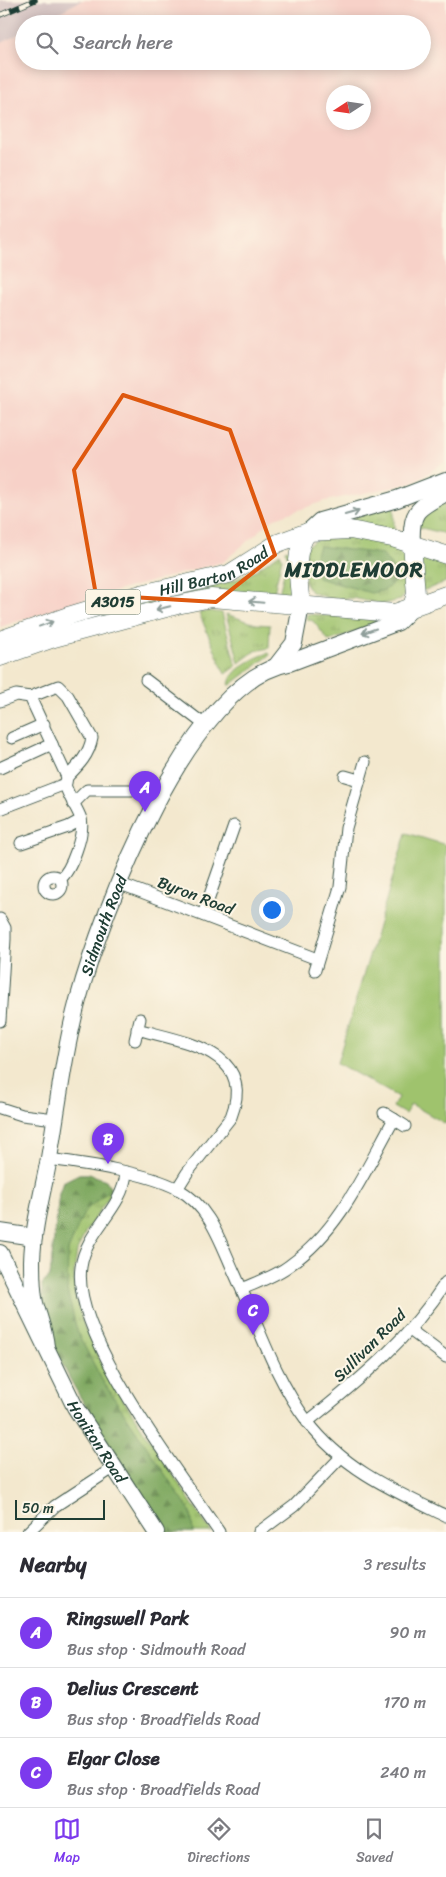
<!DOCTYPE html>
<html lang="en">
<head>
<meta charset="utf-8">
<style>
  body { margin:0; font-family:Sriracha,sans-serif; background:#f2f2f3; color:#2b2b33 }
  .compass { position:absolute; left:326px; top:85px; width:45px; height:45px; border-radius:50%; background:#fff; box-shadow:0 2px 12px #0003; rotate:258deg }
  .scale { position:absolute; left:15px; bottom:12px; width:90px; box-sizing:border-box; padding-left:5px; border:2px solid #1f3d34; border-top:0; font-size:14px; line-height:18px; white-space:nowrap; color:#1f3d34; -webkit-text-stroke:4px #fcf5e5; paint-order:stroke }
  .you { position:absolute; left:271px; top:909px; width:18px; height:18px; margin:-12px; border:4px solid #fff; border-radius:50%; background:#1a73e8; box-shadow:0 0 0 8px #1a73e833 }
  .badge { display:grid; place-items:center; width:32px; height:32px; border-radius:50%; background:#7c3aed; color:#fff; font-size:16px; font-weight:700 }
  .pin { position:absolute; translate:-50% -41px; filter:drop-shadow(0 1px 2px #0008) }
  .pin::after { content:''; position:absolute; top:26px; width:18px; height:15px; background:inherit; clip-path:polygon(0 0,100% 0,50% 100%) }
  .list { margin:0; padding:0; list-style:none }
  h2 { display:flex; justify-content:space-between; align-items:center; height:65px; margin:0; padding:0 20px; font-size:21px }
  h2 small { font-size:16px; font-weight:400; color:#7c7c81 }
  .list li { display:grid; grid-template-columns:32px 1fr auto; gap:15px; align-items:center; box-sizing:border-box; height:70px; padding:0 20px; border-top:1px solid #e1e1e2 }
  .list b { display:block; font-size:19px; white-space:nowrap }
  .list p { margin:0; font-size:16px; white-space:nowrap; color:#7c7c81 }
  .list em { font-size:16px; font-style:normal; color:#7c7c81 }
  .icon { flex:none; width:28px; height:28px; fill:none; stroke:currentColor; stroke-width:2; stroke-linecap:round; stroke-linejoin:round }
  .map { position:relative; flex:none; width:446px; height:1532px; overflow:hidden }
  .search { position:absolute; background:#fff; box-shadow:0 2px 12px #0003; left:15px; right:15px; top:15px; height:55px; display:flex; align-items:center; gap:12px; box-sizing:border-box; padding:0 18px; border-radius:28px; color:#7c7c81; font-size:19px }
  .sheet { height:275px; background:#fff }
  nav { display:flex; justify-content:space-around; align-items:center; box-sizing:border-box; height:70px; border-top:1px solid #e1e1e2; background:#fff; font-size:14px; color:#7c7c81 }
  nav a { display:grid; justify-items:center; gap:2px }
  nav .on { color:#7c3aed }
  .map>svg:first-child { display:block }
  .built { fill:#f7d1c8; fill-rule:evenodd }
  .railway { fill:#d2bfc0 }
  .grass { fill:url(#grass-tufts); stroke:#5f8050 }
  .forest { fill:url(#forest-firs); stroke:#4f734a }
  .park { fill:#9fc36d; stroke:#5f8050 }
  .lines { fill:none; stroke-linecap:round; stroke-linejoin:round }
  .street-casing { stroke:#3f574b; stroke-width:13 }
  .secondary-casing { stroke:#3f574b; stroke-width:18 }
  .primary-casing { stroke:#3f574b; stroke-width:19 }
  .street { stroke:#fff; stroke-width:11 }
  .secondary { stroke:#fff; stroke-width:16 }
  .primary { stroke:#fff; stroke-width:18 }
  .rail-casing { stroke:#1f3d34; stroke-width:5.5 }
  .rail { stroke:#fcf5e5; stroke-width:4; stroke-dasharray:11; stroke-linecap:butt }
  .oneway { stroke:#8f9e9a }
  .marked { fill:none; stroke:#de580e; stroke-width:4; stroke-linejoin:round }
  .labels { text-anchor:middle; stroke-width:4; stroke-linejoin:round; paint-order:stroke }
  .shield { fill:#fcf5e5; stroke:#617469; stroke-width:1 }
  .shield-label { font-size:15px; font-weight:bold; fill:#1f3d34 }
  .street-label { font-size:16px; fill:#1f3d34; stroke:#fcf5e5 }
  .district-label { font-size:21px; font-weight:bold; letter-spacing:1px; fill:#1f3d34; stroke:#fcf5e5 }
</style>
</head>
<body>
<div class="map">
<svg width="446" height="1532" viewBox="0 0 446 1532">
  <defs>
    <pattern id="grass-tufts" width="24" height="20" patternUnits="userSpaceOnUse" patternTransform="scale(1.25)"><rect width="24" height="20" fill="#9fc36d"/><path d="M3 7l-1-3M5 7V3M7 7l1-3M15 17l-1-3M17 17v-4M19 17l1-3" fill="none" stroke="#81a05a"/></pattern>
    <pattern id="forest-firs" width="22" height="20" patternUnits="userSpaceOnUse" patternTransform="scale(1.25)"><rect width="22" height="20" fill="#7fa960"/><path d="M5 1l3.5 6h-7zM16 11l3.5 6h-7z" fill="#678b50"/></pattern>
  </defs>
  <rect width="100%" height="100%" fill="#fcf5e5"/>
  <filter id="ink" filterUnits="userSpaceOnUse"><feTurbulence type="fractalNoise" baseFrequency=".02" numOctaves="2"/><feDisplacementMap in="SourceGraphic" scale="10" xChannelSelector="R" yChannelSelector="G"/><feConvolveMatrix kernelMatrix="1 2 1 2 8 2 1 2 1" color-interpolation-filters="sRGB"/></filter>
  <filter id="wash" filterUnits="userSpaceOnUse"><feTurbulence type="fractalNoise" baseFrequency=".0096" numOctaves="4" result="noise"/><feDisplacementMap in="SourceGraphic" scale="20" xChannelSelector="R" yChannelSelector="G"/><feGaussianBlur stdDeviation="1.12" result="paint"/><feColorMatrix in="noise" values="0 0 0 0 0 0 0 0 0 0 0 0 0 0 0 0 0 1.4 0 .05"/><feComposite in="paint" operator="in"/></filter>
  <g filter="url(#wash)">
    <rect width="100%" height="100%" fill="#f3e8ce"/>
    <path class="built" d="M 82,0 L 446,0 L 446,461 L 413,483 L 325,501 L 275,518 L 223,562 L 84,600 L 0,627 L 0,44 L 24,31 L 24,61 L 422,61 L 422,24 L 38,24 ZM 334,92 L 364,92 L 364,122 L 334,122 Z"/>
    <polygon class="railway" points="0,0 82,0 38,24 24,24 24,31 0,44"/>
    <g class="grass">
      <polygon points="446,498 446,534 418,527 425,512"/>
      <polygon points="394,505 394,530 353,524 352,518"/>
      <polygon points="349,537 375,540 404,550 410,586 401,600 382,604 353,598 331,599 311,592 305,583 306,547 315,540"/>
      <polygon points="288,549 290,551 293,596 278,598 288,556 285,550"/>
      <polygon points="280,553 282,558 273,597 183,597 80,622 79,619 126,605 235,580 253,572"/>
      <polygon points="421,556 446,562 446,582 422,591"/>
      <polygon points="210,611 222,613 236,666 225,674 199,613"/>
      <polygon points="226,614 256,624 270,625 269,648 255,651 239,663"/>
      <polygon points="307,614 377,620 378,624 329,641 313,621 307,619"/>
      <path d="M 269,653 L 270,655 L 229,686 C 229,670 255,657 269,653 Z"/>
      <polygon points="79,1174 89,1174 106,1180 110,1187 111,1194 86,1231 77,1251 74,1274 75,1296 85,1329 109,1378 211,1532 163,1532 42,1284 50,1277 59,1194 63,1182"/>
    </g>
    <g class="forest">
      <polygon points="319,546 382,554 395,571 396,580 385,590 371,593 318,578 314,559"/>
      <path d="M 79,1174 L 89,1174 L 106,1180 L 110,1187 L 106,1193 L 85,1211 L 79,1224 L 68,1251 L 67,1291 L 78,1334 L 102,1380 L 191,1513 L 193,1532 L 163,1532 C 144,1502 126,1471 107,1441 C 79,1394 40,1341 42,1284 L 50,1277 L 59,1194 L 63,1182 Z"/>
    </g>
    <polygon class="park" points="406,833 446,845 446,1124 411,1104 405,1114 393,1107 398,1097 337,1063"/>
  </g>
  <g filter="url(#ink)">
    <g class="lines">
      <defs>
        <g id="street">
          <polyline points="146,680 205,725"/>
          <path d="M 30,697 L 58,686 L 68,696 L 92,738 C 89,755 79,765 67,777"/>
          <polyline points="0,701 16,695 30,697 67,777 66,783"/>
          <polyline points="12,738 44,724"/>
          <polyline points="0,768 52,744"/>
          <polyline points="345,776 359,780"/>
          <polyline points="73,804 87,790 136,790 160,799"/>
          <path d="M 0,809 L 65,784 C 68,797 77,807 81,819 C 85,833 71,871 60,879"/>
          <polyline points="21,843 68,827 81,820"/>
          <circle cx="53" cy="885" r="9"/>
          <polyline points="118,883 317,959"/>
          <polyline points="203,915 234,826"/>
          <polyline points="0,919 5,928 5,939 0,1021"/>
          <polyline points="315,970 340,887 346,828 365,762"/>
          <path d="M 137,1029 C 182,1042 257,1050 231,1117 L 187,1173 L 177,1189"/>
          <polyline points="135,1040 140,1019"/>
          <polyline points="0,1108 22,1115 55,1119"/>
          <polyline points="384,1113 405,1126"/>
          <path d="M 49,1159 C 86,1164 145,1172 178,1189 C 210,1207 220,1241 234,1272 C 257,1322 274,1377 307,1421 C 343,1469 394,1491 446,1516"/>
          <path d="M 126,1173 C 123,1209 86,1230 81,1267 C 71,1335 180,1474 219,1532"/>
          <path d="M 242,1289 C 258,1282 276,1276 290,1265 C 340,1230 365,1171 394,1119"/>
          <polyline points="410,1330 446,1357"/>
          <path d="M 307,1422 C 359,1381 410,1338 446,1282"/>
          <polyline points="28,1532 55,1506 113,1468"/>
          <polyline points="259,1532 294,1506 341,1457"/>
        </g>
        <g id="secondary">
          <polyline points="308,532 320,521 397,499 446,480"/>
          <path d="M 412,544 C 410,510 418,508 446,493"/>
          <polyline points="277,665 294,643 301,606"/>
          <polyline points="0,1232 34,1237"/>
          <path id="s1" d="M 0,1253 L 75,1407 L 156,1532"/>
          <path id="s2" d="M 46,1347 C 45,1332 39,1318 35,1303 C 32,1290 32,1274 32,1261 C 33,1226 43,1192 49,1158 C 58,1105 64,1052 78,1000 C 102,912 189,681 289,663 L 398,622 L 411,609"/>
        </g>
        <g id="primary">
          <path d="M 301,606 C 299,581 292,553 308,532"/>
          <polyline points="411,609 416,594 412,544"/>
          <path id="s3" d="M 0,640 L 71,615 L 141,594 L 229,574 L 278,543 L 308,532 L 350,530 L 392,538 L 446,555"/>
          <polyline points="0,657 54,638 177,605 211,598 395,613 446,595"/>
        </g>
      </defs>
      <use href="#street" class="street-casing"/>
      <use href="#secondary" class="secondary-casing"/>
      <use href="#primary" class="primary-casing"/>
      <use href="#street" class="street"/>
      <use href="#secondary" class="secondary"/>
      <use href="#primary" class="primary"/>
      <defs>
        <polyline id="rail" points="0,15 35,0"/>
      </defs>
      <use href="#rail" class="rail-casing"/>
      <use href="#rail" class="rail"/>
    </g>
    <defs><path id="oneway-shaft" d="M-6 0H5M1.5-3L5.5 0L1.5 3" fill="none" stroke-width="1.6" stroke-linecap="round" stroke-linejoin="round" transform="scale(1.25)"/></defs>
    <g class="oneway">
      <use href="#oneway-shaft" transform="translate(352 513) rotate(-16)"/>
      <use href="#oneway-shaft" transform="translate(256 602) rotate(-175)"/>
      <use href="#oneway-shaft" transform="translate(163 608) rotate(166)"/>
      <use href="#oneway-shaft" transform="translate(46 624) rotate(-20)"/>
      <use href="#oneway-shaft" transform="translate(369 631) rotate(161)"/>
    </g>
  </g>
  <path class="marked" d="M 123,395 L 230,430 L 275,555 L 216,602 L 96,595 L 74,470 Z"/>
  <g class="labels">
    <rect class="shield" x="85.5" y="589.5" width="55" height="25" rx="4"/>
    <g class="shield-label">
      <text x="113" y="607">A3015</text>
    </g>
    <g class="street-label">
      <text dy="6" stroke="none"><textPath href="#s3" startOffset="225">Hill Barton Road</textPath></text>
      <text transform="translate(196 895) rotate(21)" y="6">Byron Road</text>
      <text dy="6" stroke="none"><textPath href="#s2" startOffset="432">Sidmouth Road</textPath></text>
      <text transform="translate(369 1345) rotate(-45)" y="6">Sullivan Road</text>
      <text dy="6" stroke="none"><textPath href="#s1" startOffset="212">Honiton Road</textPath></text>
    </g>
    <g class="district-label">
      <text x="354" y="577">MIDDLEMOOR</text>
    </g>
  </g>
</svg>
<svg class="compass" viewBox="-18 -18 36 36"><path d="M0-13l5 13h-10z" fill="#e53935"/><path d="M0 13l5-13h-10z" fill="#7c7c81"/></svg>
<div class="scale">50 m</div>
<div class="you"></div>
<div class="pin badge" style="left:145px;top:812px">A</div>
<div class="pin badge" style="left:108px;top:1164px">B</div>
<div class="pin badge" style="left:253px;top:1335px">C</div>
<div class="search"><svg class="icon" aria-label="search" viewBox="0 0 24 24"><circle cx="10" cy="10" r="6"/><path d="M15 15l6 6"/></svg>Search here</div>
</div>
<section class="sheet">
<h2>Nearby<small>3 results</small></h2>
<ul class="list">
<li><span class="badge">A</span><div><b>Ringswell Park</b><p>Bus stop · Sidmouth Road</p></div><em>90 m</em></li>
<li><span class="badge">B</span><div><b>Delius Crescent</b><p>Bus stop · Broadfields Road</p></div><em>170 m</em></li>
<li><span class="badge">C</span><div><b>Elgar Close</b><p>Bus stop · Broadfields Road</p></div><em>240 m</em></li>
</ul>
</section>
<nav>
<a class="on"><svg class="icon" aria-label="map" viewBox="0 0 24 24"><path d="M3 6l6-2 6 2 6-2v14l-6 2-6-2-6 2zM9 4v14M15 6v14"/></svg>Map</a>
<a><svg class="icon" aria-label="directions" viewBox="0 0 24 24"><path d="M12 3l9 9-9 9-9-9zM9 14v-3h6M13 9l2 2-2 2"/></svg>Directions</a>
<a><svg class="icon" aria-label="saved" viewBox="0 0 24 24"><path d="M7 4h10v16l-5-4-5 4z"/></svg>Saved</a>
</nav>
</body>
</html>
